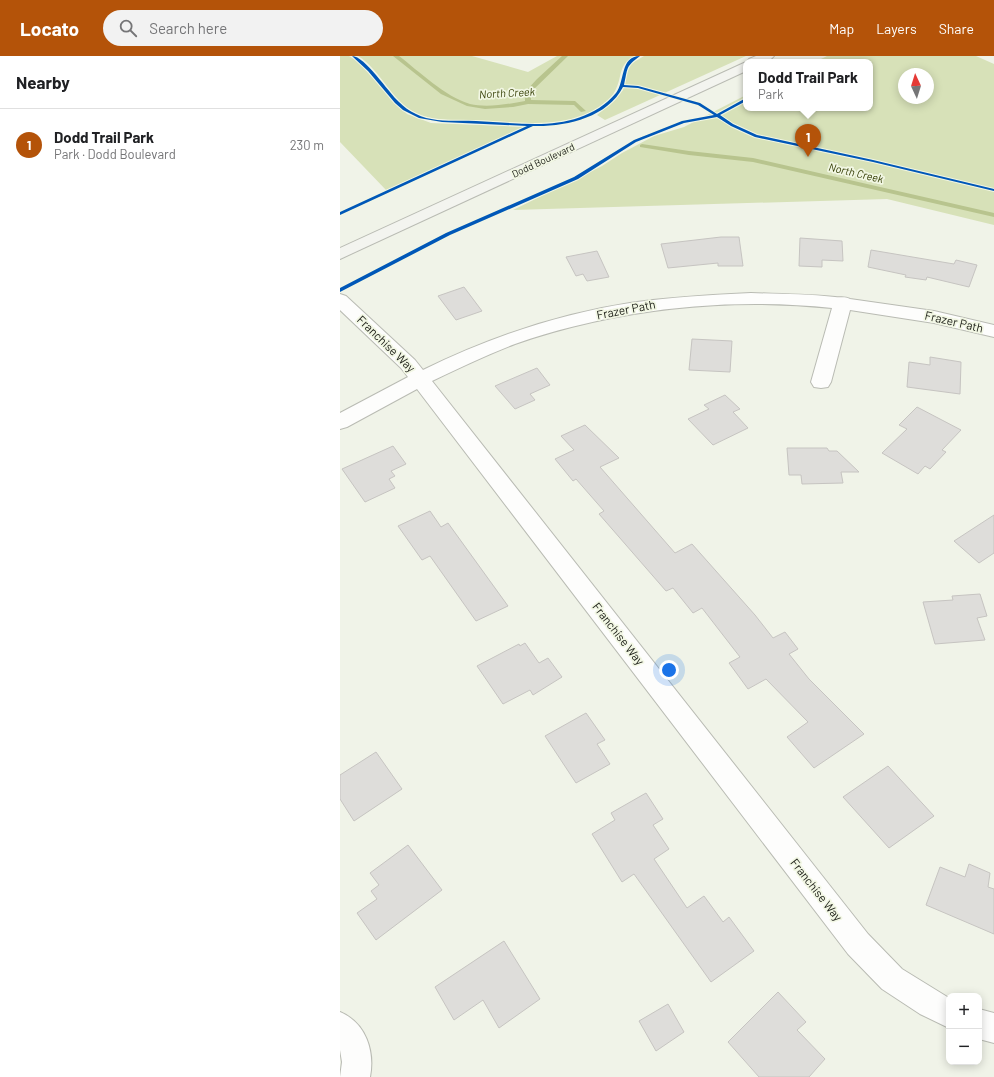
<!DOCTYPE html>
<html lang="en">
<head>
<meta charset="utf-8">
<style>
  body { margin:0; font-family:Barlow,sans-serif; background:#f2f2f2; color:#202124 }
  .controls { position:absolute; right:12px; bottom:12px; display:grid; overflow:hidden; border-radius:8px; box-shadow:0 2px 10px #0003 }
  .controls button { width:36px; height:36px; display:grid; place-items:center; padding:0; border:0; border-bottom:1px solid #e0e0e0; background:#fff; color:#202124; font:20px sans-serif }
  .compass { position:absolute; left:558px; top:12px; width:36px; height:36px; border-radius:50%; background:#fff; box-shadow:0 2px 10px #0003; rotate:356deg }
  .you { position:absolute; left:329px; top:614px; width:14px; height:14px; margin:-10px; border:3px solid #fff; border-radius:50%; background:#1a73e8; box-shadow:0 0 0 6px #1a73e833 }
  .badge { display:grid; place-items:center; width:26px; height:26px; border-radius:50%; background:#b45309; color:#fff; font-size:13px; font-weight:700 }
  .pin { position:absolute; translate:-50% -33px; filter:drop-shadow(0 1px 2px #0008) }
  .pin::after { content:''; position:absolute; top:21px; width:14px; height:12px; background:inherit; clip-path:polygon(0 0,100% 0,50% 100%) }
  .popup { position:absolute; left:403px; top:3px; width:130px; height:52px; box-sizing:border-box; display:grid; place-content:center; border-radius:8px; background:#fff; filter:drop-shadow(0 1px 3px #0005); font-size:13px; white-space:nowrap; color:#757577 }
  .popup b { font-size:15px; color:#202124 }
  .popup::after { content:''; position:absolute; left:50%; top:100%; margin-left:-8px; border:8px solid transparent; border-top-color:#fff }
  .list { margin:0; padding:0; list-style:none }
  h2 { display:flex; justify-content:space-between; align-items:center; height:52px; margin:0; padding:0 16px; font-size:17px }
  h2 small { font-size:13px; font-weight:400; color:#757577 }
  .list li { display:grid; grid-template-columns:26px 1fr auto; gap:12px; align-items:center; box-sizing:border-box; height:72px; padding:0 16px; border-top:1px solid #e0e0e0 }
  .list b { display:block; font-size:15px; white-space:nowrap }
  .list p { margin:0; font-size:13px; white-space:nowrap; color:#757577 }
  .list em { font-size:13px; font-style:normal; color:#757577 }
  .icon { flex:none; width:22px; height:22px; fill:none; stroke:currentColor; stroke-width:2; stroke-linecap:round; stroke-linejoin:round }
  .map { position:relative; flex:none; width:654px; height:1021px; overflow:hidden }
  header { display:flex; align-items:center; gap:24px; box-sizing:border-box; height:56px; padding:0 20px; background:#b45309; color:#fff }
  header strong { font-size:19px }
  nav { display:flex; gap:22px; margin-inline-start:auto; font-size:14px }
  .search { width:280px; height:36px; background:#f2f2f2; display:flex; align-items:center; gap:10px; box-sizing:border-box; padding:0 14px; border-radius:22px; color:#757577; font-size:15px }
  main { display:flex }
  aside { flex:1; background:#fff }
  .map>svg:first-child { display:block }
  .green { fill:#d7e1b8; fill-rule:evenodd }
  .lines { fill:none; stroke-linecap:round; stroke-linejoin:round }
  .stream { fill:#b8c48e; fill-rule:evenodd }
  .building { fill:#deddda; stroke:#c6c4c1 }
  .street-casing { stroke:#b9bbb3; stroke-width:2 }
  .secondary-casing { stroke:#b9bbb3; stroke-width:2 }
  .street { fill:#fdfdfc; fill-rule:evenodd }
  .secondary { fill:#f3f4ef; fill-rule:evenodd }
  .cycleway-casing { stroke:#f2f7e4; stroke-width:2 }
  .cycleway { fill:#0057b8; fill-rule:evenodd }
  .labels { text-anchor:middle; stroke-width:3.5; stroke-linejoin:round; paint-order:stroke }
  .far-street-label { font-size:10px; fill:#1d1f18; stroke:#f2f7e4 }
  .far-water-label { font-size:11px; font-style:italic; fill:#353e05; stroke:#f2f7e4 }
  .street-label { font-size:12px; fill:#1d1f18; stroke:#f2f7e4 }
</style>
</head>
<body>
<header>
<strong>Locato</strong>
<div class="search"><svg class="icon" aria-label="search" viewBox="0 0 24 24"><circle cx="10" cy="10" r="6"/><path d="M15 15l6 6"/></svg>Search here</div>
<nav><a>Map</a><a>Layers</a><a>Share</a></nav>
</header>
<main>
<aside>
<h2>Nearby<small></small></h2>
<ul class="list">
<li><span class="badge">1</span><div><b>Dodd Trail Park</b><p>Park · Dodd Boulevard</p></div><em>230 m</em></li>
</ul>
</aside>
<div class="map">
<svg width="654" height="1021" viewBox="0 0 654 1021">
  <rect width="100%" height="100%" fill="#f0f3e8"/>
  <g class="green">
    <polygon points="0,0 9,0 17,5 67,58 91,67 187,71 46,134 0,86"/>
    <path d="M 18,0 L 132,0 L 188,16 L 217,0 L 295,0 C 277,9 283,21 275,35 C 271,43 262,49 255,54 C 244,60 227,65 215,66 C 194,69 172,66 151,65 C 131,64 93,66 76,57 C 51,45 41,14 18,0 Z"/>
    <polygon points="304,0 406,0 265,64 257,59 275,44 283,34 289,9"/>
    <path d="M 487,0 L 636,0 L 654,8 L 654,169 L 547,143 L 173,154 L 262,110 L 282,97 L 314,80 L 344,71 L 406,39 L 406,52 L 530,52 L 530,6 L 475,6 ZM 564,18 L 588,18 L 588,42 L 564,42 Z"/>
  </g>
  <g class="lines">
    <g class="stream">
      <path d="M 53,0 L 59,0 C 80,16 104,40 130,48 C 147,52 169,48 185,45 L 185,36 L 197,23 L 222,0 L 228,0 L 191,36 L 191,44 L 235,45 L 246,55 L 241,56 L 234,49 L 188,48 L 173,51 L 145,53 L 127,50 L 101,38 Z"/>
      <polygon points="302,88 349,95 413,102 654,157 654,161 413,106 349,99 300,91 300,89"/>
    </g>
  </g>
  <g class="building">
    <polygon points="381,181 399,181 403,210 378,210 378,207 328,212 321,188"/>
    <polygon points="460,182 502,185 503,205 482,204 482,211 459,210"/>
    <polygon points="531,194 614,208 616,204 637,209 629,231 587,221 586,224 565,221 566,219 528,211"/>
    <polygon points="257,195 269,221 247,225 243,218 236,220 226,201"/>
    <polygon points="124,231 142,255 116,264 98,240"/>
    <polygon points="352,283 392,285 390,316 349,314"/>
    <polygon points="590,301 621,306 620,338 567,331 569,306 590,309"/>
    <polygon points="197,312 210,329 190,338 195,344 175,353 155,330"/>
    <polygon points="385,339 400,353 393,356 408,372 373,389 348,363 369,353 364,349"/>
    <polygon points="577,351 621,374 602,394 606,396 590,413 585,410 578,418 542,397 567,373 559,369"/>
    <polygon points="245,369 279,402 260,411 335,497 352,488 415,559 433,582 445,576 458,593 449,598 469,623 524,678 474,712 447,681 468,666 426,623 408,633 389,607 400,601 362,552 353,557 333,532 326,535 259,458 264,455 236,423 233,425 215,403 234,394 221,380"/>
    <polygon points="53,390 66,408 51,415 55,420 49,423 55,432 25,446 2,413"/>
    <polygon points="447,392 487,392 489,395 497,395 519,416 501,416 503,427 462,428 461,419 449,419"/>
    <polygon points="90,455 101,471 108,467 168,550 136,565 90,500 82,504 58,470"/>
    <polygon points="654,459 654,497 639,507 614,485"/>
    <polygon points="640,538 647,560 637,562 645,584 595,588 583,546 613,544 612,540"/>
    <polygon points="185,587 199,607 208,602 222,621 193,639 190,634 163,648 137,610 179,588 180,590"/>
    <polygon points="246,657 265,684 257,688 270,708 236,727 205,680"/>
    <polygon points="36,696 62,733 14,765 0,743 0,719"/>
    <polygon points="548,710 594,760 549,792 503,741"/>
    <polygon points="306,737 323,763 313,769 329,793 314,803 347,852 364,840 383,866 389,861 414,895 371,926 294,818 282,826 252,778 275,764 271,757"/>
    <polygon points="68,789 102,834 36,884 17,857 37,843 31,835 39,829 30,817"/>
    <polygon points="629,808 650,817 648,831 654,833 654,878 586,849 600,811 625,821"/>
    <polygon points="164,885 200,943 159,972 143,944 114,964 95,931"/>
    <polygon points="438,936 466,966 457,974 485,1003 469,1021 419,1021 388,986"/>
    <polygon points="328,948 344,976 316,995 299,965"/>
  </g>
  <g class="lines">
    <defs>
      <g id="street">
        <path d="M 411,237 C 439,238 467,238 495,241 C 501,242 504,240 510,243 L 594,255 L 654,269 L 654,281 L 594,267 L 510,254 L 491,326 L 488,331 L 481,332 L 474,331 L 471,326 L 492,252 C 386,241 276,253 175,288 C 146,299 119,312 92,325 L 528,878 L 562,913 L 609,942 L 609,972 L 580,958 L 542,933 L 508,898 L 77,333 L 7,371 L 0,373 L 0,357 L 68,321 L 61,312 L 0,254 L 0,238 L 6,240 L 75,304 L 83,314 C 148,282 218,258 290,247 C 330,241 370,239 411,237 Z"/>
        <polygon points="639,953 654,957 654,987 639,983"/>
        <path d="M 0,956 C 26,967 35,995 30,1021 L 0,1021 L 2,1006 L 0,994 Z"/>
      </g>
      <g id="secondary">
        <path d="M 416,0 L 434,0 C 428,8 416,6 407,6 L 409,3 Z"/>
        <polygon points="406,6 406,15 0,203 0,192"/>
      </g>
    </defs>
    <use href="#street" class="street-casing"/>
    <use href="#secondary" class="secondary-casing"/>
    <use href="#street" class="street"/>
    <use href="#secondary" class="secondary"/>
    <defs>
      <path id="cycleway" d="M 12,0 C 25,0 48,36 59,46 C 64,51 69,55 76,58 C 93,67 116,64 136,65 C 156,66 176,68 196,68 C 225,68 256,61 276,37 C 285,26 280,0 300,0 C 285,11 288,12 284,29 L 298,30 L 360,47 L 377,58 L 406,42 L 406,45 L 380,59 L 393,68 L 417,79 L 533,104 L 654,133 L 654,135 L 533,106 L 415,81 L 391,70 L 377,61 L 344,67 L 296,86 L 238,123 L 110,179 L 0,236 L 0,232 L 106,177 L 234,121 L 294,84 L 342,65 L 374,59 L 358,49 L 298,32 L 283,31 C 267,62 225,71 193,70 L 0,159 L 0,156 L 187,70 L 102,66 L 79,62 L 63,54 L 55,47 L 28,15 Z"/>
    </defs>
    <use href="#cycleway" class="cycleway-casing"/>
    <use href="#cycleway" class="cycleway"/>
  </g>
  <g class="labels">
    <g class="far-street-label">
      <text transform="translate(203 104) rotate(-25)" y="4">Dodd Boulevard</text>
    </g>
    <g class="far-water-label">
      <text transform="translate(167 37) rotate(-3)" y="4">North Creek</text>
      <text transform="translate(516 117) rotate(13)" y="4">North Creek</text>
    </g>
    <g class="street-label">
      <text transform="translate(286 254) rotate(-11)" y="4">Frazer Path</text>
      <text transform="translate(614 266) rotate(13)" y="4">Frazer Path</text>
      <text transform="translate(46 288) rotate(44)" y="4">Franchise Way</text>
      <text transform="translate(278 578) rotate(52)" y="4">Franchise Way</text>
      <text transform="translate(476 834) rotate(52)" y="4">Franchise Way</text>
    </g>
  </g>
</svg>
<div class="controls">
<button>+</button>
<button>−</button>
</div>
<svg class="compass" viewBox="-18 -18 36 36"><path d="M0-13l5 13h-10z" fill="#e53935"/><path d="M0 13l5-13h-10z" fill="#757577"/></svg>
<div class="you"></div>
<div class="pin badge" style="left:468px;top:101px">1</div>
<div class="popup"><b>Dodd Trail Park</b>Park</div>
</div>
</main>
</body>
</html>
